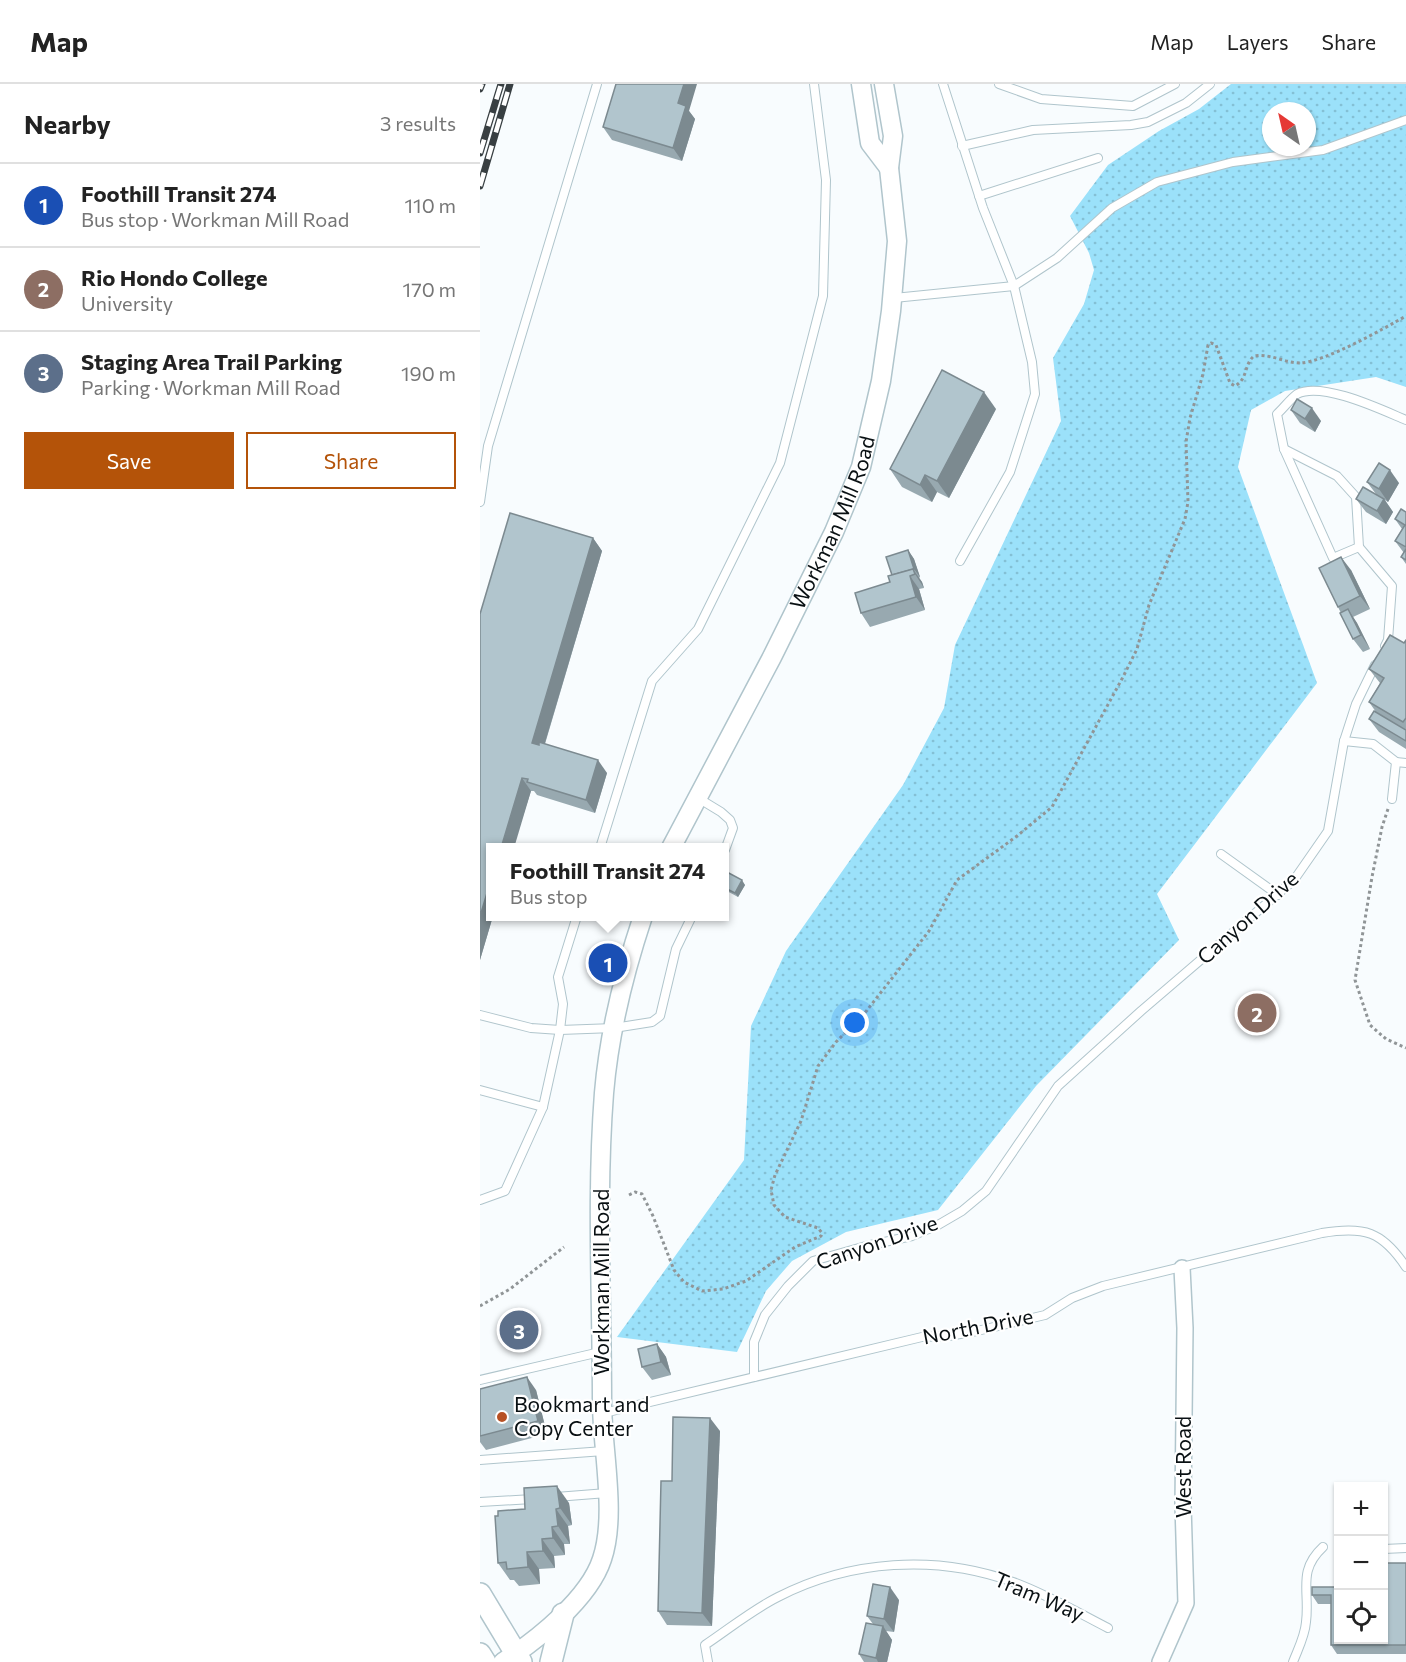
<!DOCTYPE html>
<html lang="en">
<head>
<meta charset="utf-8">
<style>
  body { margin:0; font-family:Commissioner,sans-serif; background:#f6f6f6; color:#222 }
  .controls { position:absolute; right:18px; bottom:18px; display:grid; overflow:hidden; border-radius:0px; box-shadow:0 2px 4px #0004 }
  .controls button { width:54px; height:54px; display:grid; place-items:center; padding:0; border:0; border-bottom:2px solid #e0e0e0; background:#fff; color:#222; font:30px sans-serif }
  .compass { position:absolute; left:782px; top:18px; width:54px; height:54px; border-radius:50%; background:#fff; box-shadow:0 2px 4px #0004; rotate:326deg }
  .you { position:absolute; left:375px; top:939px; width:21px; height:21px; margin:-15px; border:4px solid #fff; border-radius:50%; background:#1a73e8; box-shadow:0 0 0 9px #1a73e833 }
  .badge { display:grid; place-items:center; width:39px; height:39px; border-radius:50%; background:#b45309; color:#fff; font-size:20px; font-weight:700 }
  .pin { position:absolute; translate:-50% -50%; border:3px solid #fff; box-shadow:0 2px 6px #0006 }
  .popup { position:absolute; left:6px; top:759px; width:243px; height:78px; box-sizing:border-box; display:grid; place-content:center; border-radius:0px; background:#fff; filter:drop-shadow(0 2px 4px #0005); font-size:20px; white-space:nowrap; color:#767676 }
  .popup b { font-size:22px; color:#222 }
  .popup::after { content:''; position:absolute; left:50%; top:100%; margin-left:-12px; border:12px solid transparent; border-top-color:#fff }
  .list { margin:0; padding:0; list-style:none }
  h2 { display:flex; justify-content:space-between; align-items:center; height:78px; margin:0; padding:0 24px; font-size:26px }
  h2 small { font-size:20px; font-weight:400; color:#767676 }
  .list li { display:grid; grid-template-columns:39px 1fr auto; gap:18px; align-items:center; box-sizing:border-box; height:84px; padding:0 24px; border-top:2px solid #e0e0e0 }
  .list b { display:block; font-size:22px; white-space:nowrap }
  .list p { margin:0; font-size:20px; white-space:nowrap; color:#767676 }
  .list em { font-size:20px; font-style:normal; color:#767676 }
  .actions { display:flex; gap:12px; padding:18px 24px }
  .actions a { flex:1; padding:14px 0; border:2px solid #b45309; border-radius:0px; text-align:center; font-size:21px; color:#b45309 }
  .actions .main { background:#b45309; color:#fff }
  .icon { flex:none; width:33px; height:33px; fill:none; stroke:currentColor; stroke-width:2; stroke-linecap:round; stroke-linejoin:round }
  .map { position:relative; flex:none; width:926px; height:1578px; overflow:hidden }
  header { display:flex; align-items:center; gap:36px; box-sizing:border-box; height:84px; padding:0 30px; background:#fff; border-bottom:2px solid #e0e0e0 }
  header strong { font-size:28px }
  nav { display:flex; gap:33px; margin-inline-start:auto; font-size:21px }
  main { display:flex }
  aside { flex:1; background:#fff }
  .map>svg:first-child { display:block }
  .grass { fill:url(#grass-dots); fill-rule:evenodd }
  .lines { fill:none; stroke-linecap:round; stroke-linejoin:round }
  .service-casing { stroke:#b0c5cc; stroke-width:10 }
  .minor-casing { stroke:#b0c5cc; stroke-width:18 }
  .tertiary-casing { stroke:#b0c5cc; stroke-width:21 }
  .secondary-casing { stroke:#b0c5cc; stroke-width:24 }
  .path { stroke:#909597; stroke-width:3; stroke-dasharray:3 3; stroke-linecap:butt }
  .service { stroke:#fff; stroke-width:8 }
  .minor { stroke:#fff; stroke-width:15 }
  .tertiary { stroke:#fff; stroke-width:18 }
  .secondary { stroke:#fff; stroke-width:21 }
  .rail-casing { stroke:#383f42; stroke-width:7 }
  .rail { stroke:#fff; stroke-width:4.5; stroke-dasharray:14; stroke-linecap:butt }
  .wall { fill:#98a9b0 }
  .shaded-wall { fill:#7c8a90 }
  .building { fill:#b1c5cd; stroke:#7c8a90; stroke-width:1.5 }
  .poi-dot { fill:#b75124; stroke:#fff; stroke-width:2 }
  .labels { text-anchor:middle; stroke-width:4.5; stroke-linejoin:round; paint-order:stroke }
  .street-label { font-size:21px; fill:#091013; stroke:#fff }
  .poi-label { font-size:21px; fill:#091013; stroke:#fff; text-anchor:start }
</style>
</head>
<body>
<header>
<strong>Map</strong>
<nav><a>Map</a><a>Layers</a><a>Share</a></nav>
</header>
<main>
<aside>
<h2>Nearby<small>3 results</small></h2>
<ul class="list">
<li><span class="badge" style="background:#1a4fb4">1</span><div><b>Foothill Transit 274</b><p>Bus stop · Workman Mill Road</p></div><em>110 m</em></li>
<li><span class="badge" style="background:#8d6e63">2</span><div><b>Rio Hondo College</b><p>University</p></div><em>170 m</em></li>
<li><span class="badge" style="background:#5c6f8a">3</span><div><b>Staging Area Trail Parking</b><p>Parking · Workman Mill Road</p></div><em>190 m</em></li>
</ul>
<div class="actions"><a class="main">Save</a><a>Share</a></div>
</aside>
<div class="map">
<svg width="926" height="1578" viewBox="0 0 926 1578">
  <defs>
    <pattern id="grass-dots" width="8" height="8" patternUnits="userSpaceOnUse" patternTransform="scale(1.5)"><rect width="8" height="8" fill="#9be1fa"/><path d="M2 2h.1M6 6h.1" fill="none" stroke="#84c0d5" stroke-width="1.8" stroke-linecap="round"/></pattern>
  </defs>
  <rect width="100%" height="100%" fill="#f8fcfe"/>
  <path class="grass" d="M 751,0 L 926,0 L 926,303 L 896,293 L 805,307 L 771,326 L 758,383 L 837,599 L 677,810 L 699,856 L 556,1002 L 458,1126 L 366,1148 L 312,1177 L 286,1207 L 257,1268 L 137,1253 L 264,1076 L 271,942 L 306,867 L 423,701 L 464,624 L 475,561 L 581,337 L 573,274 L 604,220 L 614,186 L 609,169 L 590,132 L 628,81 L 679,47 L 719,25 ZM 791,27 L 827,27 L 827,63 L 791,63 Z"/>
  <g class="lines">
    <defs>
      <g id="service">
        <polyline points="463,0 503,124 534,202 552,278 555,310 530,388 480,477"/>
        <polyline points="519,0 561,15 653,22 695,0"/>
        <polyline points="482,62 553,46 651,41 668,38 706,19 730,0"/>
        <polyline points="499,112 618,74"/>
        <polyline points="414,214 534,202 577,174 632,124 677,98 753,78 843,66 926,36"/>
        <polyline points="804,365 857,392 876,413 879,463 912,502 908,556 905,562"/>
        <polyline points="0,418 8,362 117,0"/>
        <path d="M 879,463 L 853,474 L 804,365 L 797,330 C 803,325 810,315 817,310 C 842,297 902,326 926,336"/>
        <polyline points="864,657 893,660 916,678 912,715"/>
        <polyline points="916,678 926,679"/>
        <polyline points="218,714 241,728 250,736 253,744 245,766"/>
        <polyline points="120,764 172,597 218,545 300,379 343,212 346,96 334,0"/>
        <polyline points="741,770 798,811"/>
        <polyline points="0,931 51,944 80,946 134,944 172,938 180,932 196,865 212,832"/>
        <polyline points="0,1006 63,1023"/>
        <polyline points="0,1116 25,1107 63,1023 80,946 83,920 78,893 97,832"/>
        <polyline points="274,1293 274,1258 285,1231 308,1202 333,1177 386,1162 432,1152 458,1141 482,1127 506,1107 578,1002 661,927 814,796 848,747 864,657 876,620 895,581"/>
        <polyline points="0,1296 120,1268"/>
        <path d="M 124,1329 L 442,1253 L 469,1252 L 497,1247 L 565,1231 L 592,1214 L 623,1202 L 842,1149 C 884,1142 902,1147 926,1183"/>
        <polyline points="0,1376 124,1367"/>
        <polyline points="76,1413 127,1409"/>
        <polyline points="0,1418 52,1415"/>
        <polyline points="904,1465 926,1464"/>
        <path d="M 228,1578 L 225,1561 C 249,1545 272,1526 298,1513 C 370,1476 456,1470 533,1498 C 566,1510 597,1528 628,1544"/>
        <path d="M 813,1578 C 818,1565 825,1552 826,1538 C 830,1507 817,1487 843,1463"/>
      </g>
      <polyline id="minor" points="680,1578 706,1519 703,1421 705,1244 702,1184"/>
      <g id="tertiary">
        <polyline points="381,0 390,59 409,84"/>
        <path id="s1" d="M 191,764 L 292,573 L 354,448 L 381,383 L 401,297 L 411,227 L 417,157 L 409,84 L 413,52 L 404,0"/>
        <path d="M 23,1578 C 57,1556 109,1515 122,1475 C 137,1431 122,1365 122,1318 C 122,1215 116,1112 124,1009 C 129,950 144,889 163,832"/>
      </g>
      <g id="secondary">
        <polyline points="0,1510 41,1578"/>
        <polyline points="0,1570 5,1578"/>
        <polyline points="71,1578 83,1530"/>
      </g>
    </defs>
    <use href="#service" class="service-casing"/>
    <use href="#minor" class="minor-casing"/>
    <use href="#tertiary" class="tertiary-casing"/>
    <use href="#secondary" class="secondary-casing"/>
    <g class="path">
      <polyline points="908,725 902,743 892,793 875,896 890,941 906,955 926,964"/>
      <path d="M 149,1111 L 155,1108 L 162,1110 L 173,1132 L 194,1186 L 204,1198 L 222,1207 L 243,1205 L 266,1197 L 315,1163 L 341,1152 L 342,1149 L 338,1144 L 305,1133 L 294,1121 L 291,1106 L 295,1091 L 321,1037 L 338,982 L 356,958 L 384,930 L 449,847 L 477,796 L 537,752 L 572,723 L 643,593 L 657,565 L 669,521 L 705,435 L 708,418 L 706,358 L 710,334 L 723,290 L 728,261 L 731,259 L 736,261 L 750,299 L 755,302 C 768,295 764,280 774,272 C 789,269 805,279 820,279 C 845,278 903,245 926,232"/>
      <polyline points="0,1222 30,1205 84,1163"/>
    </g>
    <use href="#service" class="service"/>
    <use href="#minor" class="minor"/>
    <use href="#tertiary" class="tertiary"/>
    <use href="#secondary" class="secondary"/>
    <defs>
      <g id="rail">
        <polyline points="0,5 2,0"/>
        <polyline points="0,69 21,0"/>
        <polyline points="0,102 30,0"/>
      </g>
    </defs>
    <use href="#rail" class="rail-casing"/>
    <use href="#rail" class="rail"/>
  </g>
  <g class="wall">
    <polygon points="209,27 215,35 202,77 132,56 123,43"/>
    <polygon points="516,325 469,414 457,408 452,418 422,403 410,385"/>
    <polygon points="811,326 841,337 835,348 820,339"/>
    <polygon points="887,398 919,399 908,418 905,416 913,428 906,440 886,428 876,415 896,410"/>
    <polygon points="926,428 926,480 921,473 924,469 915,457 922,445 915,435"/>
    <polygon points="113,454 122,467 65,660 127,689 115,729 57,711 54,707 51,707 11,832 13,832 0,876 0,530"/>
    <polygon points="428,466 434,475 440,493 439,494 442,498 444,504 439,505 445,526 390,543 381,529 410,498 412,491"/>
    <polygon points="871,486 890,525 873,533 877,539 890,565 883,568 873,555 861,529 858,523"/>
    <polygon points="926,556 926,665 899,648 889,635 896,628 889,618 900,599 889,585 924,559"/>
    <polygon points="245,787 265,801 258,813 245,806"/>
    <polygon points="177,1260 186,1273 191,1291 172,1296 162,1283"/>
    <polygon points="56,1306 67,1350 6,1366 0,1358 0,1352"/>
    <polygon points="240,1347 232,1542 187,1541 178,1527 192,1397"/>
    <polygon points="89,1419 92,1441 88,1442 90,1460 84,1460 85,1471 74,1472 75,1484 59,1485 60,1500 39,1502 34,1496 30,1496 18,1479 18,1432 45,1425"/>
    <polygon points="926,1479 926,1570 857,1570 851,1561 851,1520 838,1520 832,1511"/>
    <polygon points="419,1516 414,1548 406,1547 412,1556 407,1578 384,1578 379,1570 393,1540 387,1532"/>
  </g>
  <g class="shaded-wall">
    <polygon points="204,0 217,0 209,27 215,35 202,77 193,64 198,19"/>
    <polygon points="504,308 516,325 469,414 457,397"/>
    <polygon points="832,324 841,337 835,348 825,335"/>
    <polygon points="910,386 919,399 908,418 899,405"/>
    <polygon points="445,391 457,408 452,418 440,401"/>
    <polygon points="904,415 913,428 906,440 897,427"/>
    <polygon points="113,454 122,467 61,672 52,659"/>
    <polygon points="428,466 434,475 440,493 434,485"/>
    <polygon points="861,473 871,486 890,525 880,512"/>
    <polygon points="433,485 442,498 444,504 435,490"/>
    <polygon points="430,492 439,505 445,526 436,513"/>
    <polygon points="868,525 877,539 890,565 881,551"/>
    <polygon points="118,676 127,689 115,729 106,716"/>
    <polygon points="42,694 51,707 34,764 21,764"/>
    <polygon points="11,796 11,832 13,832 0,876 0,832"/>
    <polygon points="262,796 265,801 258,813 255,809"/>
    <polygon points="177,1260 186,1273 191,1291 181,1278"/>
    <polygon points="47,1293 56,1306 67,1350 58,1337"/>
    <polygon points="230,1334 240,1347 232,1542 222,1529"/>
    <polygon points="77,1402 89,1419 92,1441 80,1424"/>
    <polygon points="76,1425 88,1442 90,1460 78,1442"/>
    <polygon points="72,1443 84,1460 85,1471 73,1454"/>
    <polygon points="62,1455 74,1472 75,1484 63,1467"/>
    <polygon points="47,1468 59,1485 60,1500 48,1483"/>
    <polygon points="410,1503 419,1516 414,1548 404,1535"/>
    <polygon points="403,1542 412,1556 407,1578 398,1578 396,1574"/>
  </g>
  <g class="building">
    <polygon points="136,0 204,0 198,19 206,22 193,64 123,43"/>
    <polygon points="462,286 504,308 457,397 445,391 440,401 410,385"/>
    <polygon points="817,315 832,324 825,335 811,326"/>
    <polygon points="899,379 910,386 899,405 887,398"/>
    <polygon points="883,403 904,415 897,427 876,415"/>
    <polygon points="921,425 926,428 926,463 915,457 925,441 915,435"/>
    <polygon points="30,429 113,454 52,659 59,661 59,658 118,676 106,716 47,698 48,695 42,694 21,764 11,764 11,796 0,832 0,530"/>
    <polygon points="926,465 926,476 921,473"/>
    <polygon points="428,466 434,485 412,491 406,473"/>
    <polygon points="861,473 880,512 858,523 839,484"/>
    <polygon points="433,485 435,490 430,492 436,513 381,529 375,509 410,498 408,492"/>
    <polygon points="868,525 881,551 873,555 860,529"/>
    <polygon points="910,551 924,559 926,556 926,634 923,638 889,618 904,594 889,585"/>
    <polygon points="894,627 926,646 926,657 889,635"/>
    <polygon points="245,787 262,796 255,809 245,804"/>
    <polygon points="177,1260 181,1278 162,1283 158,1265"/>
    <polygon points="47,1293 58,1337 0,1352 0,1305"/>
    <polygon points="193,1333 230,1334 222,1529 178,1527 181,1397 192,1397"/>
    <polygon points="77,1402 80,1424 76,1425 78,1442 72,1443 73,1454 62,1455 63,1467 47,1468 48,1483 27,1485 26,1478 18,1479 15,1432 18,1432 18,1427 45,1425 44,1404"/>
    <polygon points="858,1479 858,1556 903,1556 903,1479 926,1479 926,1561 851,1561 851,1511 832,1511 832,1503 858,1503"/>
    <polygon points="393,1500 410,1503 404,1535 387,1532"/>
    <polygon points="386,1539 403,1542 396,1574 379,1570"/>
  </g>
  <circle class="poi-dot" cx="22" cy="1333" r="6"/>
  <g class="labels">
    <g class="street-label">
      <text dy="7" stroke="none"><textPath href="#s1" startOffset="364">Workman Mill Road</textPath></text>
      <text transform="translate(768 834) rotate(-42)" y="7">Canyon Drive</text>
      <text transform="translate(397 1159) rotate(-19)" y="7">Canyon Drive</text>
      <text transform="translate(122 1198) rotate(-90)" y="7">Workman Mill Road</text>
      <text transform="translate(498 1243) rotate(-11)" y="7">North Drive</text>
      <text transform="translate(704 1383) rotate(-90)" y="7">West Road</text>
      <text transform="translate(559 1513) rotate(23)" y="7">Tram Way</text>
    </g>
    <g class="poi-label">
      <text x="34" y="1328">Bookmart and<tspan x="34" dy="24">Copy Center</tspan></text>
    </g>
  </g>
</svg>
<div class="controls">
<button>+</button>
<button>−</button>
<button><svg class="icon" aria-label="locate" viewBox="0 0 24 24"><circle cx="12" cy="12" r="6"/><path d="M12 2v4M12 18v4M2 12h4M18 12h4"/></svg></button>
</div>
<svg class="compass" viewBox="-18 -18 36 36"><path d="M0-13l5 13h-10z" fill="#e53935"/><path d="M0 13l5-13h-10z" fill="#767676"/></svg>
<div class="you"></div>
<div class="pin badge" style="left:128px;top:879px;background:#1a4fb4">1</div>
<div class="popup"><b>Foothill Transit 274</b>Bus stop</div>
<div class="pin badge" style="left:777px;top:929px;background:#8d6e63">2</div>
<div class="pin badge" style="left:39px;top:1246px;background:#5c6f8a">3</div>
</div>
</main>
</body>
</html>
